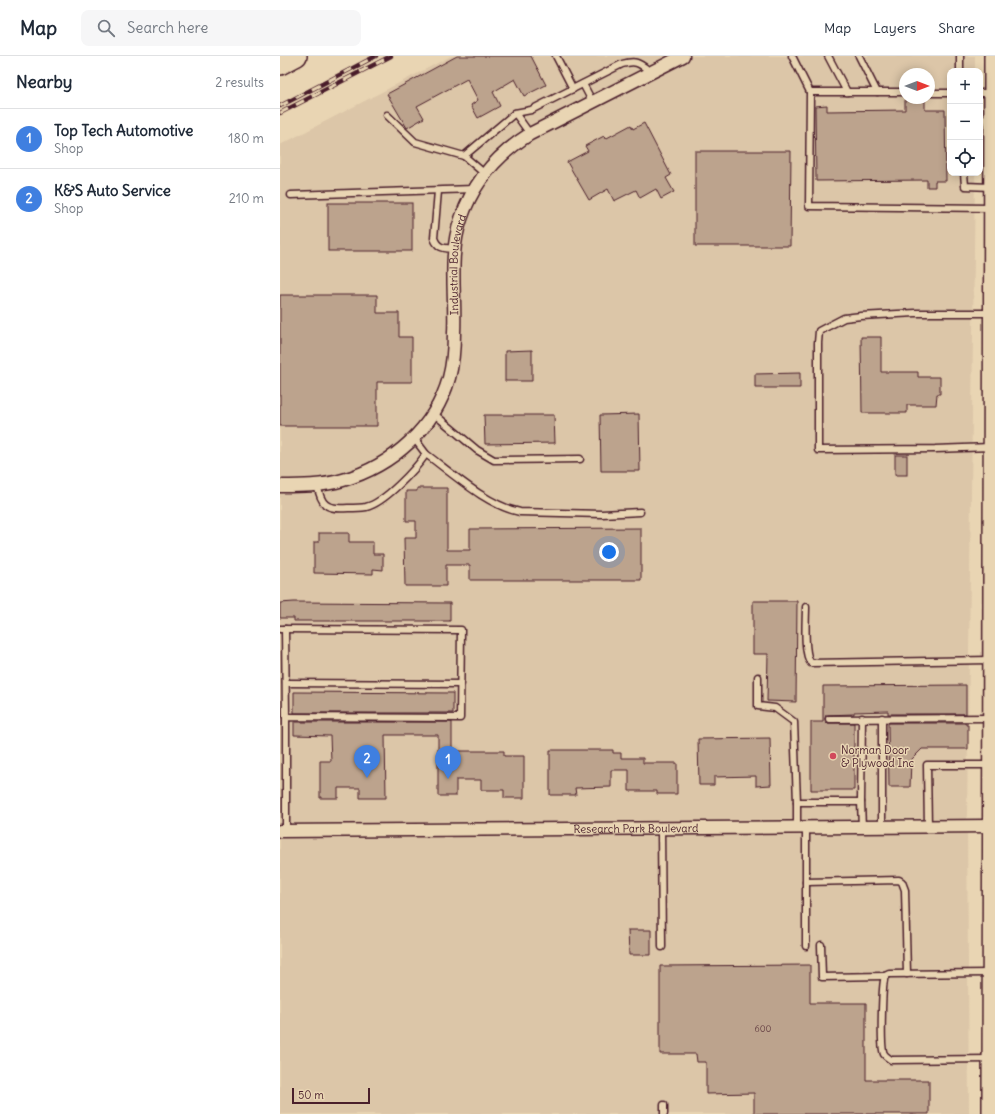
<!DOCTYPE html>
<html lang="en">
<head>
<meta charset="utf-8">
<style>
  body { margin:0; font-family:Delius,sans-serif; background:#f6f6f7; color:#1f2937 }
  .controls { position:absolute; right:12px; top:12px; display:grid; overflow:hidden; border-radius:8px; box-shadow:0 2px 10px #0003 }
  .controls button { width:36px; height:36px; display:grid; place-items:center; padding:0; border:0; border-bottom:1px solid #e0e1e3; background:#fff; color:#1f2937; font:20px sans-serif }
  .compass { position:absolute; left:619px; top:12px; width:36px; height:36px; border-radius:50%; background:#fff; box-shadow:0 2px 10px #0003; rotate:90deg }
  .scale { position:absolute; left:12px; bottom:10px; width:78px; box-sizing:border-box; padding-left:4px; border:2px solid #4a1f2b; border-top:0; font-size:11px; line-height:14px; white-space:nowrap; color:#4a1f2b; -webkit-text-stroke:3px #e9d5b3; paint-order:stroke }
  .you { position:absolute; left:329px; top:496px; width:14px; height:14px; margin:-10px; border:3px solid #fff; border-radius:50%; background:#1a73e8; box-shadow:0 0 0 6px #1a73e833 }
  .badge { display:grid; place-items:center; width:26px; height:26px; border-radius:50%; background:#d1495b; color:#fff; font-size:13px; font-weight:700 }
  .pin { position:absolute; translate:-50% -33px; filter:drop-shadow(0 1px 2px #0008) }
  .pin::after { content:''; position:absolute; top:21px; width:14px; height:12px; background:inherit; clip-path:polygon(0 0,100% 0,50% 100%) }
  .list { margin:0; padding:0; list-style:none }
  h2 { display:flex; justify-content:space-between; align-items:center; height:52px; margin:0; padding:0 16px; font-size:17px }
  h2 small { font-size:13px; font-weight:400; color:#747a83 }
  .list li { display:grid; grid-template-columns:26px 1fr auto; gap:12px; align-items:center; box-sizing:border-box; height:60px; padding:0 16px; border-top:1px solid #e0e1e3 }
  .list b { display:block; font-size:15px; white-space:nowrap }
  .list p { margin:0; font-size:13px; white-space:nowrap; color:#747a83 }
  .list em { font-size:13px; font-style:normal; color:#747a83 }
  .icon { flex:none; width:22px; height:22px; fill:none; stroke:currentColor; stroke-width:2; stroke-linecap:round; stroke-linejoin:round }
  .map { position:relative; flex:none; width:715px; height:1058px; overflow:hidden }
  header { display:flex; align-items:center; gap:24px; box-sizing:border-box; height:56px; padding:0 20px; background:#fff; border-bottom:1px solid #e0e1e3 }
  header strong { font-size:19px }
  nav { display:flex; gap:22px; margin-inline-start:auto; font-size:14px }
  .search { width:280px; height:36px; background:#f6f6f7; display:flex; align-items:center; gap:10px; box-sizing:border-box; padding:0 14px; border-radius:8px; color:#747a83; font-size:15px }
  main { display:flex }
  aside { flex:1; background:#fff }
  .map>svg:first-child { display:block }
  .built { fill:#dcc6a8; fill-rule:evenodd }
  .building { fill:#bca38d; stroke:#4a1f2b }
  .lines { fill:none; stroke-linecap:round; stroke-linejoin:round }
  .service-casing { stroke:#4a1f2b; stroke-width:9 }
  .minor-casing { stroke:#4a1f2b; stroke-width:15 }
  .secondary-casing { stroke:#4a1f2b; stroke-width:20 }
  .primary-casing { stroke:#4a1f2b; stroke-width:22 }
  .service { stroke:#e9d5b3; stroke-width:6 }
  .minor { stroke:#e9d5b3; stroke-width:12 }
  .secondary { stroke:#e9d5b3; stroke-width:17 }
  .primary { stroke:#e9d5b3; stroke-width:19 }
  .rail-casing { stroke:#4a1f2b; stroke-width:4.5 }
  .rail { stroke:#e9d5b3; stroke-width:3; stroke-dasharray:9; stroke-linecap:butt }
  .poi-dot { fill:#d1495b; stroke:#e9d5b3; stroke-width:1.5 }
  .labels { text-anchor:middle; stroke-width:3; stroke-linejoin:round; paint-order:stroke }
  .number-label { font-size:9px; fill:#664044 }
  .street-label { font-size:11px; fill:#4a1f2b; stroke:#e9d5b3 }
  .poi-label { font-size:11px; fill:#4a1f2b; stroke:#e9d5b3; text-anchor:start }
</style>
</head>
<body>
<header>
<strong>Map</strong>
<div class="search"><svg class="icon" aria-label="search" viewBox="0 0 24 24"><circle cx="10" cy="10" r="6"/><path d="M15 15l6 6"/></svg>Search here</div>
<nav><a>Map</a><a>Layers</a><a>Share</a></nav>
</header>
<main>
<aside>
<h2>Nearby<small>2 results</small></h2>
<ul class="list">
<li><span class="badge" style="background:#3f7fe0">1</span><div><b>Top Tech Automotive</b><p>Shop</p></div><em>180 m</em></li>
<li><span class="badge" style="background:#3f7fe0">2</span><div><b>K&amp;S Auto Service</b><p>Shop</p></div><em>210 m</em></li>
</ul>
</aside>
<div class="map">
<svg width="715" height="1058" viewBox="0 0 715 1058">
  <rect width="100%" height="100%" fill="#e9d5b3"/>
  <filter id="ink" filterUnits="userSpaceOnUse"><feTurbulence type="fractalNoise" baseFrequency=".025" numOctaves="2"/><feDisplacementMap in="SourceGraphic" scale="8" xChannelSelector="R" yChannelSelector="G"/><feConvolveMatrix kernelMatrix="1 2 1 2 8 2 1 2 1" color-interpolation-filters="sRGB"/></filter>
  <g filter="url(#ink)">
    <path class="built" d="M 171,0 L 695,0 L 695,15 L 670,15 L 670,117 L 695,117 L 687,761 L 689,1058 L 0,1058 L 0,89 ZM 625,18 L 649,18 L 649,42 L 625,42 Z"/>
    <g class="building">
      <polygon points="177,0 251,0 266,29 244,40 235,23 213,36 220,50 198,62 191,49 198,44 187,23 137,50 144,62 127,72 107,38"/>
      <polygon points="625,44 645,44 645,54 665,54 666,125 655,125 655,131 647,131 647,124 536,125 535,50 547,49 547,55 625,54"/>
      <polygon points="364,67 391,119 386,122 394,136 381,143 376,133 360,142 356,134 334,145 328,133 309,144 287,106 308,95 305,90 324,80 325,83 351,69 353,73"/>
      <polygon points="415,95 511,95 510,190 415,190"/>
      <rect x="48" y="147" width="84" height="48"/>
      <polygon points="0,239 97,239 97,257 119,257 119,281 132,281 132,326 97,326 97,370 0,370"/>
      <polygon points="581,281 601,281 601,316 638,316 638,321 660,321 660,338 657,338 656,349 627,349 627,357 582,357"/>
      <polygon points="252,294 252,325 225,325 225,295"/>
      <polygon points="520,317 520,332 475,332 475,318"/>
      <polygon points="359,358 360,415 321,415 320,359"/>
      <polygon points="204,359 274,359 275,387 205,388"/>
      <rect x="615" y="399" width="12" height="20"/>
      <polygon points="137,432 167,432 167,494 190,494 190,473 361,472 361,524 190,524 190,509 166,509 166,530 125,530 124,482 136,482 136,465 126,465 126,435 137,435"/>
      <polygon points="39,477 69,477 69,486 93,486 93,498 103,498 103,514 93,513 93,518 34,517 34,486 39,486"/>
      <polygon points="473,545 517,545 516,646 487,645 488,598 473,598"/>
      <polygon points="14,546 170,547 170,565 14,565 14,562 0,562 0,547"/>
      <polygon points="686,629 686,658 608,658 608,655 574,656 574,658 546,659 545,663 547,667 574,667 574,734 531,734 531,666 543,666 543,630"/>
      <polygon points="14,636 173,637 173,657 14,657"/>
      <polygon points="14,666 172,666 172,695 224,695 224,700 244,700 244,742 224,742 224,734 201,734 201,724 176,724 176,740 158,740 158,679 105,679 106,742 80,742 80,732 58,732 58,742 40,742 40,705 51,705 50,680 14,679"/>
      <polygon points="608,667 686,667 686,669 688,669 688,693 642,693 631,704 630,731 609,731"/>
      <polygon points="490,682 491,729 476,730 476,720 434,721 434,729 419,729 418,683"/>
      <polygon points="270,694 333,694 333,697 341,697 341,702 363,702 363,707 397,707 397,738 377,738 377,735 349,735 349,714 331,714 331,731 295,732 296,739 270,739"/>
      <polygon points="348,874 371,874 371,899 349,899"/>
      <polygon points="530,909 530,947 586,947 586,1024 649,1024 649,1058 474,1058 474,1037 426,1038 426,1006 417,1006 416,998 380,998 380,910"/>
    </g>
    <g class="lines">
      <defs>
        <g id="service">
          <polyline points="276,0 293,33"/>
          <polyline points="512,0 530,36 597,36"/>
          <polyline points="548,0 567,36"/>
          <polyline points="579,0 597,36 625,36"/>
          <polyline points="680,15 680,0"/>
          <polyline points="303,28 312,45"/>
          <polyline points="530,36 529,150 711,152"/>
          <polyline points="649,37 670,37"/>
          <polyline points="700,37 712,37"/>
          <path d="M 235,57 L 251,54 L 342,8 C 357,4 359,7 371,16"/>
          <polyline points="107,59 135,86 184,100 205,118"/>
          <polyline points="700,63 711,62"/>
          <polyline points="184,100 235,57 250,78"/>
          <polyline points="684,117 685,130 711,131"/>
          <path d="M 158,135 L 154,182 C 158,193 164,192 175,193"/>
          <polyline points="11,139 194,133"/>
          <polyline points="153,357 197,394 214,404 300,403"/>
          <polyline points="711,391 655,393 538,394 538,287 539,275 564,262 581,260 636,257 711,257"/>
          <path d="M 146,398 C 173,418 208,450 240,456 L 322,458 L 360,456"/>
          <path d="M 37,428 C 41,449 46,454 68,452 C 74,452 80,452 86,451 C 104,447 135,414 146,398 L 134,382"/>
          <path d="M 526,551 C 526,564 523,598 531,607 L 710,604"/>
          <polyline points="0,573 181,574 180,662 6,661 6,775"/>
          <polyline points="5,573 6,661"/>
          <polyline points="478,621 478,650 495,652 514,666 517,746 581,746 582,662"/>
          <polyline points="6,627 181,628"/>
          <polyline points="549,663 710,662"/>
          <polyline points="517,746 517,772"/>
          <polyline points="581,746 582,771"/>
          <polyline points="602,771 602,662"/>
          <polyline points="648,771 647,709 710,709"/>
          <polyline points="381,772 382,891"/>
          <polyline points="526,772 526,890"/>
          <polyline points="526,826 619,824 622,826 625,834 627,918"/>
          <polyline points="541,889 542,921 605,920"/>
          <path d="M 710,1003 L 611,1004 C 609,1002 606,1001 604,998 C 600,991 602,928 605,920 L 609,918 L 710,917"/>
          <polyline points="384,1049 384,1058"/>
        </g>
        <g id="minor">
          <path id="s1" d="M 0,430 C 20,430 43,430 63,424 C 112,410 155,372 169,322 C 173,307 174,292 174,277 C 176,240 168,199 181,163 C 193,127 218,98 250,78 L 403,0"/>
          <path id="s2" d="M 0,775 L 712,770"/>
        </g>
        <polyline id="secondary" points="711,1058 713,0"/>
        <polyline id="primary" points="0,9 17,0"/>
      </defs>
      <use href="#service" class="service-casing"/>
      <use href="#minor" class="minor-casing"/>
      <use href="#secondary" class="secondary-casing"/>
      <use href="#primary" class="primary-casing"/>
      <use href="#service" class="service"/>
      <use href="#minor" class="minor"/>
      <use href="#secondary" class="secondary"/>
      <use href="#primary" class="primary"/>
      <defs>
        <g id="rail">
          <polyline points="0,50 96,0"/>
          <polyline points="0,57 111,0"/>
        </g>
      </defs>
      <use href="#rail" class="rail-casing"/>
      <use href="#rail" class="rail"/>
    </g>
  </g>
  <circle class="poi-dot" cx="553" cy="700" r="4"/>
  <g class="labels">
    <g class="number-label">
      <text x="483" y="976">600</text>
    </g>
    <g class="street-label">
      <text dy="4" stroke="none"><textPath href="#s1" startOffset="331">Industrial Boulevard</textPath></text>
      <text dy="4" stroke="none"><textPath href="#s2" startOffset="356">Research Park Boulevard</textPath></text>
    </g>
    <g class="poi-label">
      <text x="561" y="698">Norman Door<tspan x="561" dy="13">&amp; Plywood Inc</tspan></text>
    </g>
  </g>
</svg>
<div class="controls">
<button>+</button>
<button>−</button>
<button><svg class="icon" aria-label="locate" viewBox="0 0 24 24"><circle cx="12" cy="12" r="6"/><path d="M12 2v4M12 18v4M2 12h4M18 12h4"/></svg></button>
</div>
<svg class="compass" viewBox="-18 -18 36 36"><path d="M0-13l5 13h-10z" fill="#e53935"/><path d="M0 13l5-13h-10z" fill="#747a83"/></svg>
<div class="scale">50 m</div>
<div class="you"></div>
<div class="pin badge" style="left:168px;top:723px;background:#3f7fe0">1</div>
<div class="pin badge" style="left:87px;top:722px;background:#3f7fe0">2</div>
</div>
</main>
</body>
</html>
